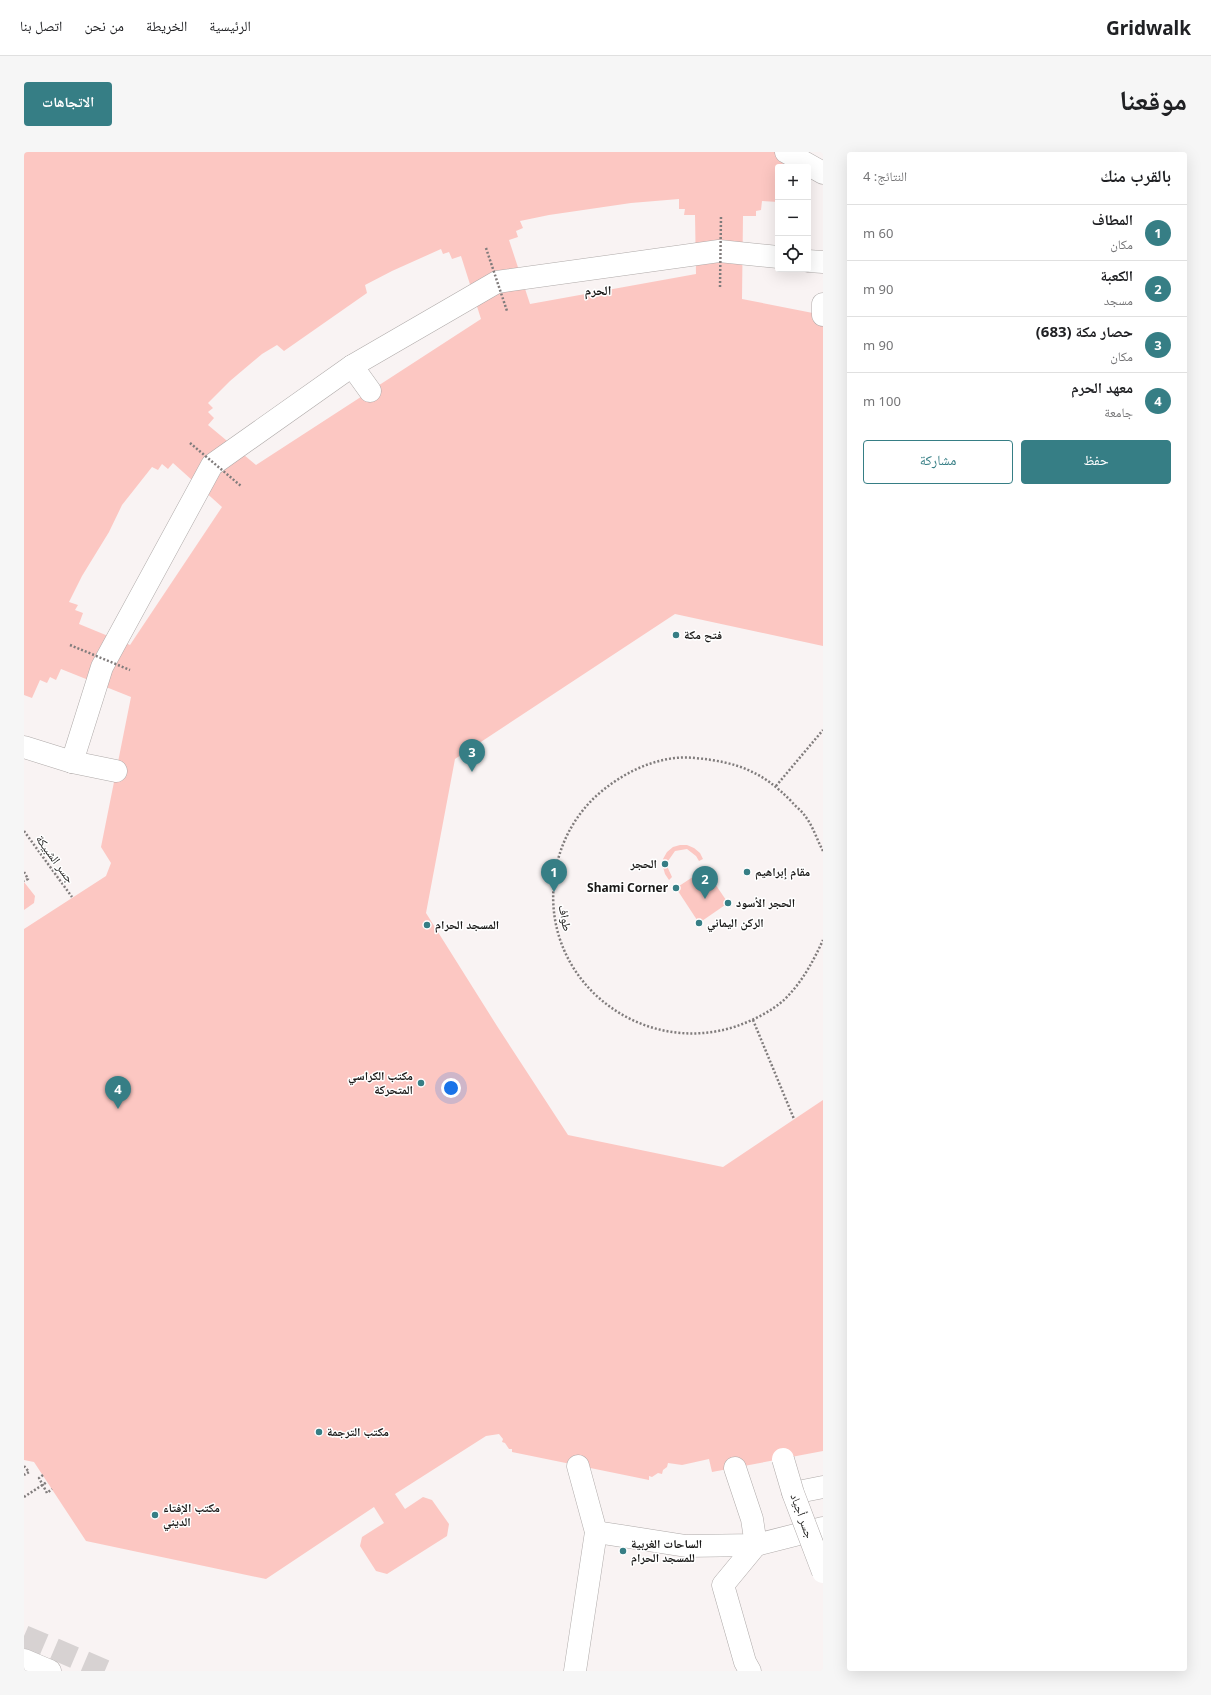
<!DOCTYPE html>
<html lang="ar">
<head>
<meta charset="utf-8">
<style>
  body { margin:0; font-family:"Noto Sans","Noto Naskh Arabic",sans-serif; background:#f6f6f6; color:#202124; direction:rtl }
  .controls { position:absolute; right:12px; top:12px; display:grid; overflow:hidden; border-radius:4px; box-shadow:0 4px 16px #0002 }
  .controls button { width:36px; height:36px; display:grid; place-items:center; padding:0; border:0; border-bottom:1px solid #e0e0e0; background:#fff; color:#202124; font:20px sans-serif }
  .you { position:absolute; left:427px; top:936px; width:14px; height:14px; margin:-10px; border:3px solid #fff; border-radius:50%; background:#1a73e8; box-shadow:0 0 0 6px #1a73e833 }
  .badge { display:grid; place-items:center; width:26px; height:26px; border-radius:50%; background:#367e85; color:#fff; font-size:13px; font-weight:700 }
  .pin { position:absolute; translate:-50% -33px; filter:drop-shadow(0 1px 2px #0008) }
  .pin::after { content:''; position:absolute; top:21px; width:14px; height:12px; background:inherit; clip-path:polygon(0 0,100% 0,50% 100%) }
  .list { margin:0; padding:0; list-style:none }
  h2 { display:flex; justify-content:space-between; align-items:center; height:52px; margin:0; padding:0 16px; font-size:17px }
  h2 small { font-size:13px; font-weight:400; color:#757577 }
  .list li { display:grid; grid-template-columns:26px 1fr auto; gap:12px; align-items:center; box-sizing:border-box; height:56px; padding:0 16px; border-top:1px solid #e0e0e0 }
  .list b { display:block; font-size:15px; white-space:nowrap }
  .list p { margin:0; font-size:13px; white-space:nowrap; color:#757577 }
  .list em { font-size:13px; font-style:normal; color:#757577 }
  .actions { display:flex; gap:8px; padding:12px 16px }
  .actions a { flex:1; padding:9px 0; border:1px solid #367e85; border-radius:4px; text-align:center; font-size:14px; color:#367e85 }
  .actions .main { background:#367e85; color:#fff }
  .icon { flex:none; width:22px; height:22px; fill:none; stroke:currentColor; stroke-width:2; stroke-linecap:round; stroke-linejoin:round }
  .map { position:relative; flex:none; width:799px; height:1519px; overflow:hidden; direction:ltr; border-radius:4px }
  header { display:flex; align-items:center; gap:24px; box-sizing:border-box; height:56px; padding:0 20px; background:#fff; border-bottom:1px solid #e0e0e0 }
  header strong { font-size:19px }
  nav { display:flex; gap:22px; margin-inline-start:auto; font-size:14px }
  .intro { display:flex; align-items:center; justify-content:space-between; box-sizing:border-box; height:96px; padding:0 24px }
  h1 { margin:0; font-size:28px }
  .button { padding:10px 18px; border-radius:4px; background:#367e85; color:#fff; font-size:14px; font-weight:700 }
  main { display:flex; gap:24px; padding:0 24px }
  aside { flex:1; background:#fff; border-radius:4px; box-shadow:0 4px 16px #0002 }
  .map>svg:first-child { display:block }
  .building { fill:#fcc7c2; fill-rule:evenodd }
  .lines { fill:none; stroke-linecap:round; stroke-linejoin:round }
  .highway-tunnel { stroke:#d7d2d2; stroke-width:22; stroke-dasharray:22 11; stroke-linecap:butt }
  .street-casing { stroke:#afaaa9; stroke-width:23 }
  .path { stroke:#807c7c; stroke-width:2.5; stroke-dasharray:2 2; stroke-linecap:butt }
  .street { stroke:#fff; stroke-width:22 }
  .street-bridge-casing { stroke:#afaaa9; stroke-width:23; stroke-linecap:butt }
  .path-bridge { stroke:#807c7c; stroke-width:2.5; stroke-dasharray:2 2; stroke-linecap:butt }
  .street-bridge { stroke:#fff; stroke-width:22 }
  .poi-dot { fill:#367e85; stroke:#fff; stroke-width:1.5 }
  .labels { text-anchor:middle; stroke-width:3; stroke-linejoin:round; paint-order:stroke }
  .poi-label { font-size:12px; font-weight:bold; fill:#191817; stroke:#fff; text-anchor:start }
  .street-label { font-size:12px; fill:#191817; stroke:#fff }
  .neighbourhood-label { font-size:13px; font-weight:bold; fill:#191817; stroke:#fff }
</style>
</head>
<body>
<header>
<strong>Gridwalk</strong>
<nav><a>الرئيسية</a><a>الخريطة</a><a>من نحن</a><a>اتصل بنا</a></nav>
</header>
<div class="intro"><h1>موقعنا</h1><a class="button">الاتجاهات</a></div>
<main>
<aside>
<h2>بالقرب منك<small>النتائج: 4</small></h2>
<ul class="list">
<li><span class="badge">1</span><div><b>المطاف</b><p>مكان</p></div><em>60 m</em></li>
<li><span class="badge">2</span><div><b>الكعبة</b><p>مسجد</p></div><em>90 m</em></li>
<li><span class="badge">3</span><div><b>حصار مكة (683)</b><p>مكان</p></div><em>90 m</em></li>
<li><span class="badge">4</span><div><b>معهد الحرم</b><p>جامعة</p></div><em>100 m</em></li>
</ul>
<div class="actions"><a class="main">حفظ</a><a>مشاركة</a></div>
</aside>
<div class="map">
<svg width="799" height="1519" viewBox="0 0 799 1519">
  <rect width="100%" height="100%" fill="#f9f3f3"/>
  <g class="building">
    <path d="M 0,0 L 760,0 L 759,15 L 754,15 L 754,50 L 738,49 L 737,58 L 732,59 L 732,64 L 719,64 L 718,147 L 799,163 L 799,494 L 651,462 L 431,607 L 402,761 L 473,874 L 544,983 L 699,1015 L 799,948 L 799,1299 L 688,1320 L 685,1307 L 658,1313 L 644,1311 L 643,1315 L 639,1318 L 638,1322 L 634,1321 L 628,1325 L 625,1324 L 625,1328 L 488,1300 L 488,1297 L 485,1297 L 481,1291 L 478,1290 L 479,1287 L 475,1282 L 462,1284 L 371,1342 L 381,1357 L 399,1345 L 408,1348 L 425,1372 L 423,1384 L 363,1422 L 352,1419 L 336,1394 L 338,1385 L 360,1371 L 350,1355 L 242,1427 L 62,1389 L 10,1310 L 0,1308 L 0,777 L 82,724 L 87,711 L 77,695 L 107,545 L 37,517 L 32,528 L 26,525 L 23,531 L 16,528 L 8,546 L 0,543 ZM 655,47 L 655,57 L 661,57 L 660,63 L 671,63 L 672,122 L 506,152 L 485,88 L 494,85 L 492,79 L 499,76 L 496,69 L 525,63 L 607,51 ZM 417,97 L 419,102 L 425,100 L 428,107 L 437,104 L 457,167 L 232,313 L 184,273 L 190,266 L 184,260 L 189,256 L 184,251 L 206,229 L 238,202 L 253,193 L 260,199 L 343,141 L 341,133 L 368,119 ZM 149,311 L 198,355 L 106,493 L 55,472 L 59,461 L 51,458 L 54,453 L 45,450 L 58,424 L 85,380 L 98,353 L 128,315 L 134,318 L 138,312 L 144,317 Z"/>
    <polygon points="656,693 663,693 670,696 676,701 679,707 675,709 672,704 663,697 651,699 644,709 643,714 648,725 645,728 641,722 639,715 639,707 643,700 649,695"/>
    <polygon points="681,717 704,751 675,771 652,736"/>
    <polygon points="0,730 11,744 10,751 0,758"/>
  </g>
  <g class="lines">
    <polyline class="highway-tunnel" points="0,1484 82,1519"/>
    <defs>
      <g id="street">
        <polyline points="762,0 799,21"/>
        <polyline points="784,109 799,110"/>
        <polyline points="799,163 799,152"/>
        <polyline points="328,214 346,239"/>
        <polyline points="0,595 48,610 92,619"/>
        <polyline points="48,610 78,515 188,313 328,214 473,130 695,99 754,105"/>
        <polyline points="711,1316 728,1367 732,1393 699,1433 721,1510 726,1519"/>
        <polyline points="769,1341 799,1335"/>
        <polyline points="572,1380 662,1394 732,1393 799,1376"/>
        <polyline points="0,1508 26,1519"/>
        <polyline points="551,1519 572,1380 554,1314"/>
      </g>
    </defs>
    <use href="#street" class="street-casing"/>
    <g class="path">
      <polyline points="752,634 799,578"/>
      <polyline points="0,679 48,745"/>
      <path d="M 799,699 C 793,688 789,674 781,664 C 778,659 772,655 768,650 C 738,619 713,610 671,606 C 634,602 595,622 569,647 C 546,670 533,699 530,730 C 519,831 619,906 713,874 C 730,868 748,859 761,847 C 778,830 789,810 799,788"/>
      <polyline points="0,720 4,727 0,729"/>
      <polyline points="729,868 770,967"/>
      <polyline points="0,1314 5,1320 0,1323"/>
      <polyline points="19,1323 15,1326 23,1341 28,1337"/>
      <polyline points="0,1345 23,1330"/>
    </g>
    <use href="#street" class="street"/>
    <defs>
      <polyline id="street-bridge" points="759,1307 769,1341 799,1420"/>
    </defs>
    <use href="#street-bridge" class="street-bridge-casing"/>
    <g class="path-bridge">
      <polyline points="462,96 483,159"/>
      <polyline points="696,135 697,64"/>
      <polyline points="166,291 217,334"/>
      <polyline points="46,493 106,518"/>
    </g>
    <use href="#street-bridge" class="street-bridge"/>
  </g>
  <g class="poi-dot">
    <circle cx="652" cy="483" r="4"/>
    <circle cx="641" cy="712" r="4"/>
    <circle cx="723" cy="720" r="4"/>
    <circle cx="652" cy="736" r="4"/>
    <circle cx="704" cy="751" r="4"/>
    <circle cx="675" cy="771" r="4"/>
    <circle cx="403" cy="773" r="4"/>
    <circle cx="397" cy="931" r="4"/>
    <circle cx="295" cy="1280" r="4"/>
    <circle cx="131" cy="1363" r="4"/>
    <circle cx="599" cy="1399" r="4"/>
  </g>
  <g class="labels">
    <g class="poi-label">
      <text x="660" y="487">فتح مكة</text>
      <text x="633" y="716" text-anchor="end">الحجر</text>
      <text x="731" y="724">مقام إبراهيم</text>
      <text x="644" y="740" text-anchor="end">Shami Corner</text>
      <text x="712" y="755">الحجر الأسود</text>
      <text x="683" y="775">الركن اليماني</text>
      <text x="411" y="777">المسجد الحرام</text>
      <text x="389" y="928" text-anchor="end">مكتب الكراسي<tspan x="389" dy="14">المتحركة</tspan></text>
      <text x="303" y="1284">مكتب الترجمة</text>
      <text x="139" y="1360">مكتب الإفتاء<tspan x="139" dy="14">الديني</tspan></text>
      <text x="607" y="1396">الساحات الغربية<tspan x="607" dy="14">للمسجد الحرام</tspan></text>
    </g>
    <g class="street-label">
      <text transform="translate(31 707) rotate(54)" y="4">جسر الشبيكة</text>
      <text transform="translate(541 766) rotate(79)" y="4">طواف</text>
      <text transform="translate(778 1364) rotate(70)" y="4">جسر أجياد</text>
    </g>
    <g class="neighbourhood-label">
      <text x="574" y="143">الحرم</text>
    </g>
  </g>
</svg>
<div class="controls">
<button>+</button>
<button>−</button>
<button><svg class="icon" aria-label="locate" viewBox="0 0 24 24"><circle cx="12" cy="12" r="6"/><path d="M12 2v4M12 18v4M2 12h4M18 12h4"/></svg></button>
</div>
<div class="you"></div>
<div class="pin badge" style="left:530px;top:740px">1</div>
<div class="pin badge" style="left:681px;top:747px">2</div>
<div class="pin badge" style="left:448px;top:620px">3</div>
<div class="pin badge" style="left:94px;top:957px">4</div>
</div>
</main>
</body>
</html>
